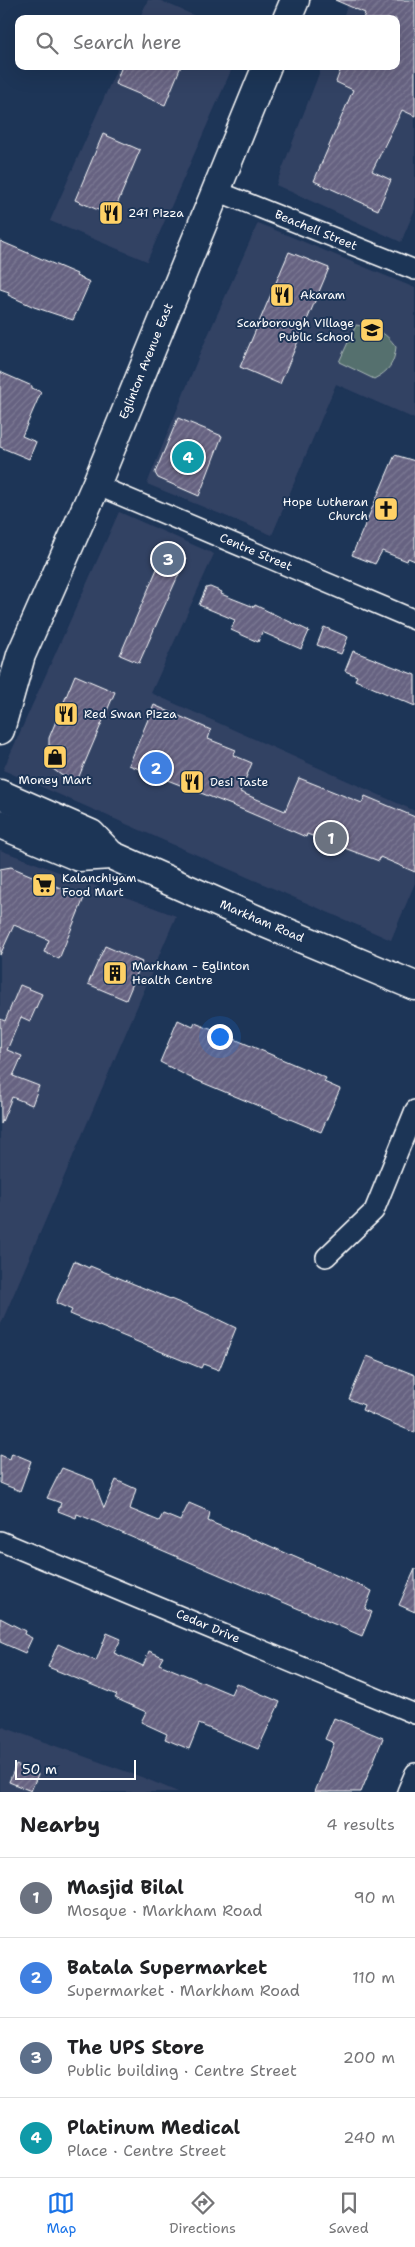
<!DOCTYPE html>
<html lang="en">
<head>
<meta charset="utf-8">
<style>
  body { margin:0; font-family:"Shantell Sans",sans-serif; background:#f2f2f2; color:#202124 }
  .scale { position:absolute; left:15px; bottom:12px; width:121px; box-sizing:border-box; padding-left:5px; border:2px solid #fff; border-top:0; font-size:14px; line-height:18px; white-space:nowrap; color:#fff; -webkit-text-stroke:4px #1d3557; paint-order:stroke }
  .you { position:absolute; left:219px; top:1036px; width:18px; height:18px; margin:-12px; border:4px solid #fff; border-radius:50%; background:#1a73e8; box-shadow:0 0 0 8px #1a73e833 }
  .badge { display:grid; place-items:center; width:32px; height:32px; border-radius:50%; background:#1a73e8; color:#fff; font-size:16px; font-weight:700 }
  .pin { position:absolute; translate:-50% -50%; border:2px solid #fff; box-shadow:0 1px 5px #0006 }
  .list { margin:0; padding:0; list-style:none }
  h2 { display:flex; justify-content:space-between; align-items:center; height:65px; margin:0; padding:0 20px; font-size:21px }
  h2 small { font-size:16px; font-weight:400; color:#757577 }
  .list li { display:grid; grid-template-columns:32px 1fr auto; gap:15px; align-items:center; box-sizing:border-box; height:80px; padding:0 20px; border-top:1px solid #e0e0e0 }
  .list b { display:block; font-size:19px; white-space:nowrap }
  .list p { margin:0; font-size:16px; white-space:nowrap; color:#757577 }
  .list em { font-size:16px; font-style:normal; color:#757577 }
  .icon { flex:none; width:28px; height:28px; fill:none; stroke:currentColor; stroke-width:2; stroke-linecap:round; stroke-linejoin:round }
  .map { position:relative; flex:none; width:415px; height:1792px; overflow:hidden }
  .search { position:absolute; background:#fff; box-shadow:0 5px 20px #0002; left:15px; right:15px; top:15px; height:55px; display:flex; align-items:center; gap:12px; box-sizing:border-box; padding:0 18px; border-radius:10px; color:#757577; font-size:19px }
  .sheet { height:385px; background:#fff }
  nav { display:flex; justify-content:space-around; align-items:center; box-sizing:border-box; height:70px; border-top:1px solid #e0e0e0; background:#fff; font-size:14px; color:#757577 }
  nav a { display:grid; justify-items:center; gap:2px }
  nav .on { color:#1a73e8 }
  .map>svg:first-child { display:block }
  .built { fill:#334264 }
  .pitch { fill:#54706e; stroke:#aab8b6 }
  .building { fill:url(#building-hatch); stroke:#fff }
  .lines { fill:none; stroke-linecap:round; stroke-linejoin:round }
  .minor-casing { stroke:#fff; stroke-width:22 }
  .primary-casing { stroke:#fff; stroke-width:31 }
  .minor { stroke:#1d3557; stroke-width:19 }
  .primary { stroke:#1d3557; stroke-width:28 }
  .labels { text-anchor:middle; stroke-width:4; stroke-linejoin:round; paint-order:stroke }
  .poi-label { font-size:12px; fill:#fff; stroke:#1d3557; text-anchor:start }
  .street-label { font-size:12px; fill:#fff; stroke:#1d3557 }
</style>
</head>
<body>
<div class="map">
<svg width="415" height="1792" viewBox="0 0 415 1792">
  <defs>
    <pattern id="building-hatch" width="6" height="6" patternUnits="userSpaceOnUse" patternTransform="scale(1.25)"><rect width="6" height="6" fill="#666281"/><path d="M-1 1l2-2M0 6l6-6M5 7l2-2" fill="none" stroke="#7d7a94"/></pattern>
  </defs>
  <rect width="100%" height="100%" fill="#1d3557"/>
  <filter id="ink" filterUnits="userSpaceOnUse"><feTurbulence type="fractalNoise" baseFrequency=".02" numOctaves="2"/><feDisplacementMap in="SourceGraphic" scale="10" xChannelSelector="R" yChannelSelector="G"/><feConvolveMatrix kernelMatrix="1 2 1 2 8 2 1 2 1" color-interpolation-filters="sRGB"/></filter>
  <g filter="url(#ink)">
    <g class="built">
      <polygon points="148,0 159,0 202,19 139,19"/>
      <polygon points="350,0 415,0 415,209 401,242 276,185 322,66 396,66 396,19 342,19"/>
      <polygon points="118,66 233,66 147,261 50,221"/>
      <polygon points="258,223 415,288 415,419 336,384 272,535 147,484 201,351"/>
      <polygon points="119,512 214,554 151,693 415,811 415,883 391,940 3,770"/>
      <polygon points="0,850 176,916 0,1326"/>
      <polygon points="0,1726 144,1778 178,1792 0,1792"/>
    </g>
    <path class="pitch" d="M 356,325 C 375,328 385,331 396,347 C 394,364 389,371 374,379 L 339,362 Z"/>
    <g class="building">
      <polygon points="335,0 415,0 415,116 402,110 372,171 391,180 378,210 314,181 353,90 336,82 342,66 396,66 396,19 363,19 365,13"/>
      <polygon points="122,66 181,66 165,105 115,84"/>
      <polygon points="103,134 140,150 112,216 75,200"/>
      <polygon points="0,241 77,274 76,276 90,282 73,320 34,307 8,295 9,292 0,289"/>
      <polygon points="289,252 329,268 280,384 240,367"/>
      <polygon points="0,372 32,386 32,388 41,392 22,436 36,442 29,459 0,447"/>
      <polygon points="178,418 222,436 199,496 158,478 155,473"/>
      <polygon points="395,455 415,461 415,561 408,558 407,561 382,551 375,564 352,555"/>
      <polygon points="163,548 186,558 139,663 120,655 160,562 157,561"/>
      <polygon points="210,587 222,592 221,594 254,607 255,605 309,631 301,649 262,632 258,642 231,630 235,620 199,605 206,588"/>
      <polygon points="324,627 348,637 341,654 317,645"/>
      <polygon points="353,651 415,675 415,706 355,680 357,676 345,671"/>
      <polygon points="75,675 115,692 77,781 61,775 49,766 49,738"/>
      <polygon points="154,705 211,730 208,739 236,750 233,755 252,763 240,792 285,811 299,778 362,803 365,796 415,817 415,872 380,857 379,861 307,834 306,837 234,806 129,765"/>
      <polygon points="11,867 84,898 59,959 44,952 49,940 14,925 0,955 0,869"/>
      <polygon points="105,946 142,962 126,1000 88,984"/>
      <polygon points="20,985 42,994 30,1021 21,1017 7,1050 22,1056 13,1076 39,1086 32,1105 12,1097 1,1124 0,1019 5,1021"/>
      <polygon points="178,1020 193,1027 195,1023 225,1035 326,1078 324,1082 340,1089 321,1132 189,1077 160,1062"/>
      <polygon points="74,1261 89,1268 90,1266 207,1314 236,1328 219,1370 203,1364 201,1368 70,1314 72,1310 56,1303"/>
      <polygon points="367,1356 415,1375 415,1433 362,1410 364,1405 349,1399"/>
      <polygon points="12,1453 31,1461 20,1491 0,1483 0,1455 10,1459"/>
      <polygon points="62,1468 93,1480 104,1508 116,1480 136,1489 130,1509 159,1521 163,1514 180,1521 189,1503 210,1512 208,1521 254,1540 254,1539 372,1591 365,1609 372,1612 362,1636 87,1518 77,1514 76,1518 58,1511 61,1503 47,1498"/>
      <polygon points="415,1569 415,1612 399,1605"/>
      <polygon points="0,1618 25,1631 24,1634 32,1638 25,1653 0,1642"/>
      <polygon points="107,1633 121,1639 114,1653 143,1666 149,1651 163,1657 159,1664 231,1694 236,1683 280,1702 258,1749 199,1724 189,1749 165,1739 167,1734 141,1722 146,1712 115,1698 117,1695 48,1667 58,1644 96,1661"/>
      <polygon points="334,1718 383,1738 361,1792 315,1792 334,1743 325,1739"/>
      <polygon points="16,1765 38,1774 31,1791 9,1782"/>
    </g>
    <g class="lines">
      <defs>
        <g id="minor">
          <polyline points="217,191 415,270"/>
          <polyline points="96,485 415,620"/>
          <polyline points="326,1257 374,1211 415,1110"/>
          <polyline points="0,1541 415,1714"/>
          <polyline points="407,1792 415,1773"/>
        </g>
        <g id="primary">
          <polyline points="287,19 295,0"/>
          <polyline points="0,730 21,655 96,485 267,66"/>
          <polyline points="0,794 91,834 111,855 255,919 415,986"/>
          <polyline points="0,824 79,857 111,855"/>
        </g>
      </defs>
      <use href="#minor" class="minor-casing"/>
      <use href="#primary" class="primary-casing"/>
      <use href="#minor" class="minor"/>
      <use href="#primary" class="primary"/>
    </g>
  </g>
  <defs>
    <symbol id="restaurant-square" viewBox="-11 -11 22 22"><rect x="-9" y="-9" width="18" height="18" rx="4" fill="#ffd166" stroke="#1d3557"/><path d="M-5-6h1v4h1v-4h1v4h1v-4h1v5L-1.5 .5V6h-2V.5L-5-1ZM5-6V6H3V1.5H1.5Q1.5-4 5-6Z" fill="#111"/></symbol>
    <symbol id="school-square" viewBox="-11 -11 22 22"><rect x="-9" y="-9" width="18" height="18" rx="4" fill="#ffd166" stroke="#1d3557"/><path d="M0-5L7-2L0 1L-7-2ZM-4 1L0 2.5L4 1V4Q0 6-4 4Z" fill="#111"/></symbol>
    <symbol id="church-square" viewBox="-11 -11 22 22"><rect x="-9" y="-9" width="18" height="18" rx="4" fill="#ffd166" stroke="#1d3557"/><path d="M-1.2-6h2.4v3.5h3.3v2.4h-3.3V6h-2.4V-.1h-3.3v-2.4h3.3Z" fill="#111"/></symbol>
    <symbol id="shop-square" viewBox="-11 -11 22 22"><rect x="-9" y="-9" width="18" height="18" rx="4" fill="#ffd166" stroke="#1d3557"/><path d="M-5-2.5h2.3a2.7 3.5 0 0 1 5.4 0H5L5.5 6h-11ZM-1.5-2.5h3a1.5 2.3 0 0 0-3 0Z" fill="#111"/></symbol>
    <symbol id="supermarket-square" viewBox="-11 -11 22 22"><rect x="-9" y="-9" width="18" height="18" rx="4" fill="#ffd166" stroke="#1d3557"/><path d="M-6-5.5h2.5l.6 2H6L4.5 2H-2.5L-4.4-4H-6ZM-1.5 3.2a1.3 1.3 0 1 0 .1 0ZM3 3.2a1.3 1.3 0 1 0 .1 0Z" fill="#111"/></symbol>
    <symbol id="building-square" viewBox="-11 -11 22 22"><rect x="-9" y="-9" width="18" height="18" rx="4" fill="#ffd166" stroke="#1d3557"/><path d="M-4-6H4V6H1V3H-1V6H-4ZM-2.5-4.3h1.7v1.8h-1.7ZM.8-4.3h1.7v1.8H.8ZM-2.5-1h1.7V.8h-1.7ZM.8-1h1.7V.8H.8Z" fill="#111"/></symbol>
  </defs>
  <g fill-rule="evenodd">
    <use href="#restaurant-square" x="97" y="199" width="28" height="28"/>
    <use href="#restaurant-square" x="268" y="281" width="28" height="28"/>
    <use href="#school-square" x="358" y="316" width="28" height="28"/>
    <use href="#church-square" x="372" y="495" width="28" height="28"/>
    <use href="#restaurant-square" x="52" y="700" width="28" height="28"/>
    <use href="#shop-square" x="41" y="743" width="28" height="28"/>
    <use href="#restaurant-square" x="178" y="768" width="28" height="28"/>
    <use href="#supermarket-square" x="30" y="871" width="28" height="28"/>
    <use href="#building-square" x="101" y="959" width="28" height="28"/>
  </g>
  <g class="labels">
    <g class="poi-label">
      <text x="128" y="217">241 Pizza</text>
      <text x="300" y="299">Akaram</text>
      <text x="354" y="327" text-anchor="end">Scarborough Village<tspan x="354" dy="14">Public School</tspan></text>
      <text x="368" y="506" text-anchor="end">Hope Lutheran<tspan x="368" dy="14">Church</tspan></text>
      <text x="84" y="718">Red Swan Pizza</text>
      <text x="55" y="784" text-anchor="middle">Money Mart</text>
      <text x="210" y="786">Desi Taste</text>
      <text x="62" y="882">Kalanchiyam<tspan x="62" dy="14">Food Mart</tspan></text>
      <text x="132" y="970">Markham - Eglinton<tspan x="132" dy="14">Health Centre</tspan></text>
    </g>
    <g class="street-label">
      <text transform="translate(316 230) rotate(22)" y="4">Beachell Street</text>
      <text transform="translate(146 361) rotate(-68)" y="4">Eglinton Avenue East</text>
      <text transform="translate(256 552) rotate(23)" y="4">Centre Street</text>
      <text transform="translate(262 921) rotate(23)" y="4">Markham Road</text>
      <text transform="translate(208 1626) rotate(23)" y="4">Cedar Drive</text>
    </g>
  </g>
</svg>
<div class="scale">50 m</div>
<div class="you"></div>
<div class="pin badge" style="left:331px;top:838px;background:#6b7280">1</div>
<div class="pin badge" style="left:156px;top:768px;background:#3f7fe0">2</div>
<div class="pin badge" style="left:168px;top:559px;background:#5c6f8a">3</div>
<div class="pin badge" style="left:188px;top:457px;background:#0f9aa8">4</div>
<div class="search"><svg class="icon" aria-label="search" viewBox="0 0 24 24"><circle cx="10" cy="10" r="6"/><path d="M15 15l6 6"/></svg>Search here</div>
</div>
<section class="sheet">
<h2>Nearby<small>4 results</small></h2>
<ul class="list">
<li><span class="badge" style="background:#6b7280">1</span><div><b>Masjid Bilal</b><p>Mosque · Markham Road</p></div><em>90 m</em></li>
<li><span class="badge" style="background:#3f7fe0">2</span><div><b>Batala Supermarket</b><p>Supermarket · Markham Road</p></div><em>110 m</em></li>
<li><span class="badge" style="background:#5c6f8a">3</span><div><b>The UPS Store</b><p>Public building · Centre Street</p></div><em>200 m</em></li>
<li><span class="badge" style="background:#0f9aa8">4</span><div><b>Platinum Medical</b><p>Place · Centre Street</p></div><em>240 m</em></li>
</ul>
</section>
<nav>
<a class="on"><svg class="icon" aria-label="map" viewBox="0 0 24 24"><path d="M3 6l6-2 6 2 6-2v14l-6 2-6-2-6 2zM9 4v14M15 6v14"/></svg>Map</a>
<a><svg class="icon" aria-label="directions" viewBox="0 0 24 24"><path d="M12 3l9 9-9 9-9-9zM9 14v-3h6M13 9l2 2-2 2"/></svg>Directions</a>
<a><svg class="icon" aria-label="saved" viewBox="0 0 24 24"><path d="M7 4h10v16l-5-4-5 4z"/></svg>Saved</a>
</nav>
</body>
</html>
